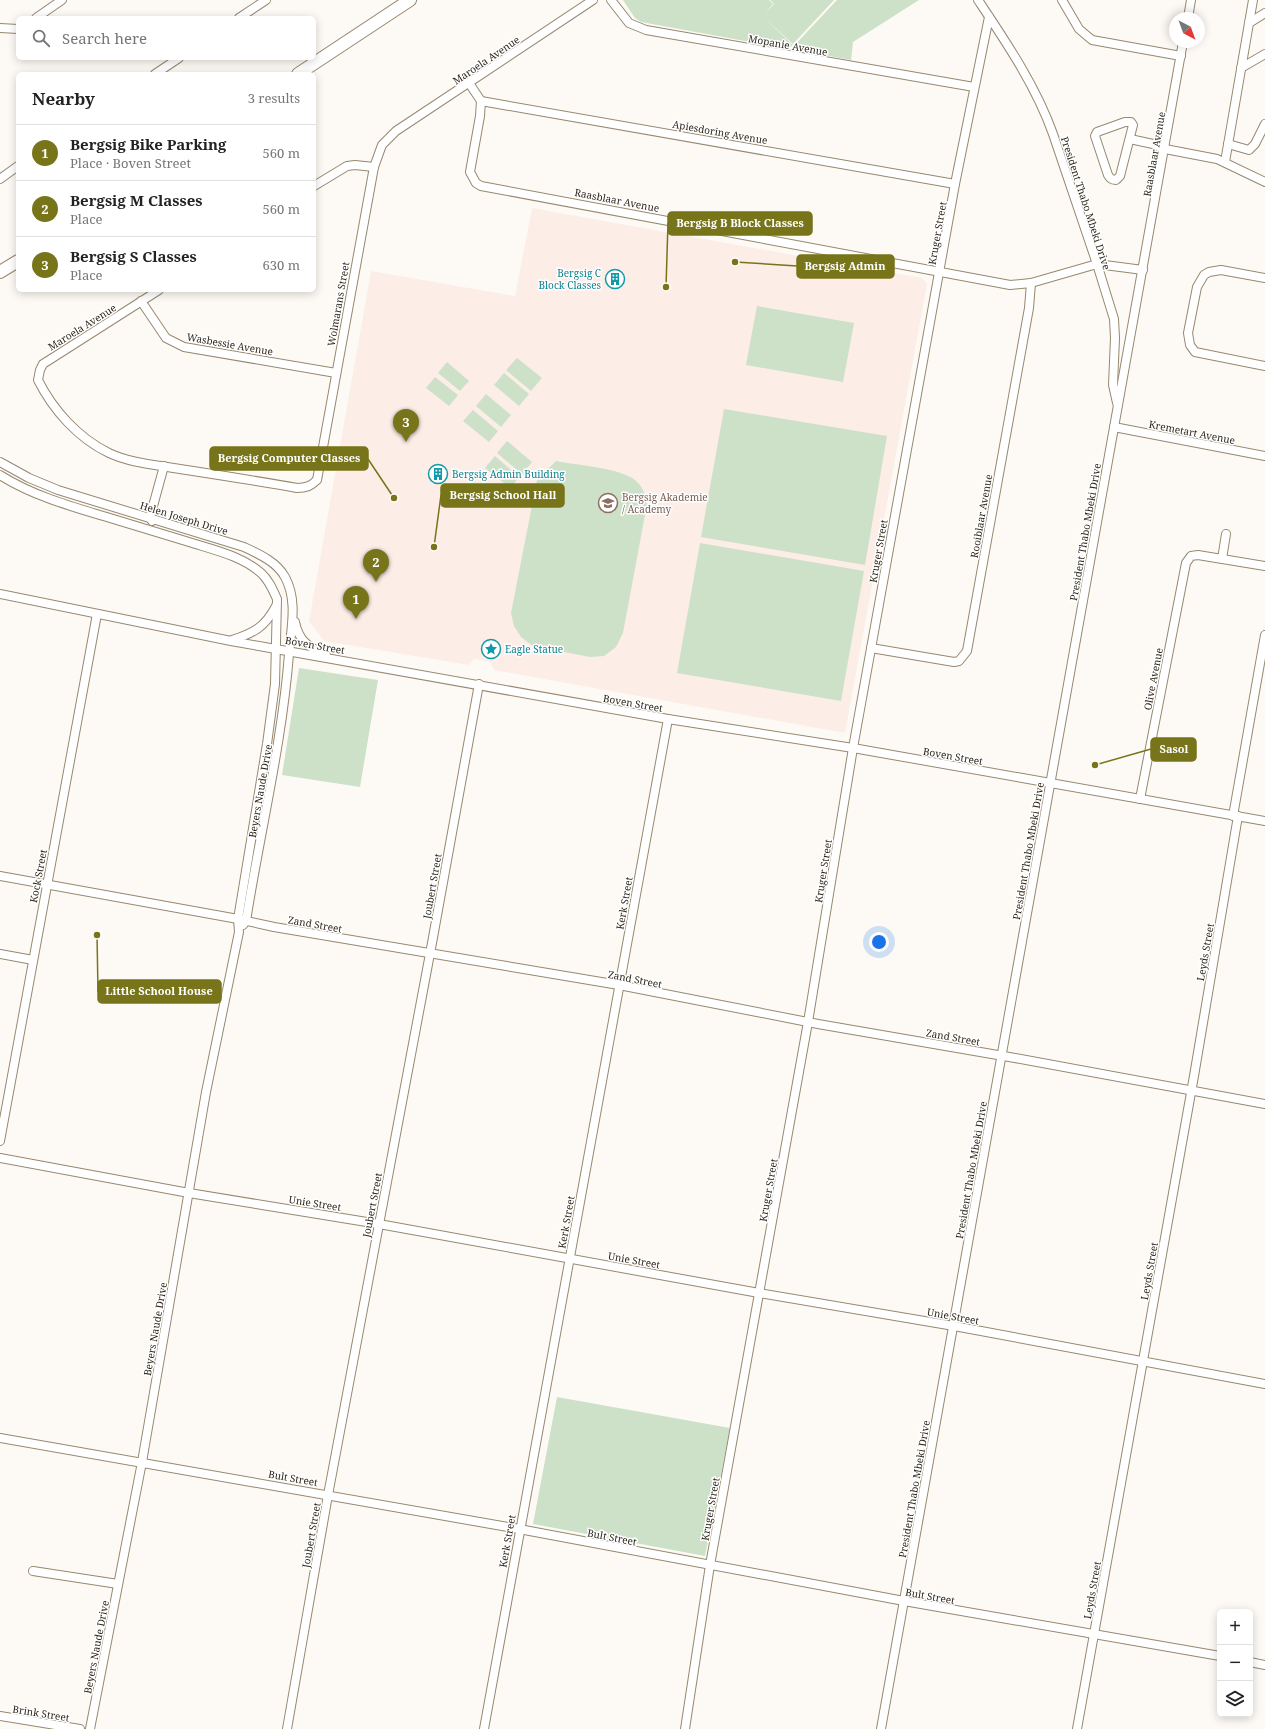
<!DOCTYPE html>
<html lang="en">
<head>
<meta charset="utf-8">
<style>
  body { margin:0; font-family:"Noto Serif",serif; background:#f6f6f6; color:#222 }
  .controls { position:absolute; right:12px; bottom:12px; display:grid; overflow:hidden; border-radius:6px; box-shadow:0 2px 10px #0003 }
  .controls button { width:36px; height:36px; display:grid; place-items:center; padding:0; border:0; border-bottom:1px solid #e0e0e0; background:#fff; color:#222; font:20px sans-serif }
  .compass { position:absolute; left:1169px; top:12px; width:36px; height:36px; border-radius:50%; background:#fff; box-shadow:0 2px 10px #0003; rotate:139deg }
  .you { position:absolute; left:879px; top:942px; width:14px; height:14px; margin:-10px; border:3px solid #fff; border-radius:50%; background:#1a73e8; box-shadow:0 0 0 6px #1a73e833 }
  .badge { display:grid; place-items:center; width:26px; height:26px; border-radius:50%; background:#777419; color:#fff; font-size:13px; font-weight:700 }
  .pin { position:absolute; translate:-50% -33px; filter:drop-shadow(0 1px 2px #0008) }
  .pin::after { content:''; position:absolute; top:21px; width:14px; height:12px; background:inherit; clip-path:polygon(0 0,100% 0,50% 100%) }
  .list { margin:0; padding:0; list-style:none }
  h2 { display:flex; justify-content:space-between; align-items:center; height:52px; margin:0; padding:0 16px; font-size:17px }
  h2 small { font-size:13px; font-weight:400; color:#767676 }
  .list li { display:grid; grid-template-columns:26px 1fr auto; gap:12px; align-items:center; box-sizing:border-box; height:56px; padding:0 16px; border-top:1px solid #e0e0e0 }
  .list b { display:block; font-size:15px; white-space:nowrap }
  .list p { margin:0; font-size:13px; white-space:nowrap; color:#767676 }
  .list em { font-size:13px; font-style:normal; color:#767676 }
  .icon { flex:none; width:22px; height:22px; fill:none; stroke:currentColor; stroke-width:2; stroke-linecap:round; stroke-linejoin:round }
  .map { position:relative; flex:none; width:1265px; height:1729px; overflow:hidden }
  .search { position:absolute; background:#fff; box-shadow:0 2px 10px #0003; left:16px; top:16px; width:300px; height:44px; display:flex; align-items:center; gap:10px; box-sizing:border-box; padding:0 14px; border-radius:6px; color:#767676; font-size:15px }
  .panel { position:absolute; background:#fff; box-shadow:0 2px 10px #0003; left:16px; top:72px; width:300px; height:220px; border-radius:6px }
  .map>svg:first-child { display:block }
  .education { fill:#fcede7 }
  .green { fill:#cde1c9 }
  .lines { fill:none; stroke-linecap:round; stroke-linejoin:round }
  .minor-casing { stroke:#97886f; stroke-width:10 }
  .highway-casing { stroke:#97886f; stroke-width:14 }
  .minor { stroke:#fff; stroke-width:8 }
  .highway { stroke:#fff; stroke-width:12 }
  .labels { text-anchor:middle; stroke-width:3; stroke-linejoin:round; paint-order:stroke }
  .street-label { font-size:10px; fill:#2e281d; stroke:#fff }
  .culture-label { font-size:10px; fill:#0d838f; stroke:#fff; text-anchor:start }
  .education-label { font-size:10px; fill:#785e54; stroke:#fff; text-anchor:start }
  .leader { fill:none; stroke:#777419; stroke-width:1.5 }
  .callout-dot { fill:#777419; stroke:#fff; stroke-width:1.5 }
  .callout { fill:#777419; stroke:#777419; stroke-width:1.5 }
  .callout-label { font-size:11px; text-anchor:middle; font-weight:bold; fill:#fff }
</style>
</head>
<body>
<div class="map">
<svg width="1265" height="1729" viewBox="0 0 1265 1729">
  <rect width="100%" height="100%" fill="#fdfaf5"/>
  <polygon class="education" points="532,208 922,278 927,284 845,733 494,670 490,662 474,659 469,665 324,641 309,621 371,271 515,296"/>
  <g class="green">
    <polygon points="623,0 769,0 773,4 765,13 774,4 770,0 834,0 793,44 762,16 793,45 788,49 641,22 635,18"/>
    <polygon points="837,0 919,0 853,42 851,60 791,49"/>
    <polygon points="757,306 854,323 843,382 746,365"/>
    <polygon points="517,358 542,378 531,391 506,370"/>
    <polygon points="447,362 469,381 460,391 438,373"/>
    <polygon points="504,373 529,394 519,406 494,385"/>
    <polygon points="435,377 458,395 449,406 426,388"/>
    <polygon points="486,394 511,415 501,427 476,406"/>
    <polygon points="724,409 887,436 865,565 701,537"/>
    <polygon points="473,410 498,431 489,442 463,421"/>
    <polygon points="507,441 532,462 522,474 497,453"/>
    <polygon points="495,456 519,477 510,488 485,468"/>
    <path d="M 556,461 C 575,465 621,468 635,480 C 643,486 645,495 647,504 L 623,633 L 616,647 L 604,656 L 590,657 L 533,646 L 521,637 L 514,626 L 511,613 L 537,480 Z"/>
    <polygon points="700,543 864,571 841,701 677,673"/>
    <polygon points="299,668 378,680 360,787 282,775"/>
    <polygon points="557,1397 730,1428 705,1556 533,1524"/>
  </g>
  <g class="lines">
    <defs>
      <g id="minor">
        <polyline points="611,0 629,23 646,30 974,87"/>
        <path d="M 978,0 C 1006,42 1036,86 1053,134 L 1097,264 L 1114,319 L 1115,338 L 1113,385 L 1117,403"/>
        <polyline points="1062,0 1079,29 1092,40 1181,56"/>
        <polyline points="36,18 62,0"/>
        <polyline points="239,18 266,0"/>
        <polyline points="1188,18 1191,0"/>
        <polyline points="1249,23 1265,13"/>
        <polyline points="0,28 18,29"/>
        <polyline points="1241,68 1265,54"/>
        <polyline points="155,74 179,58"/>
        <polyline points="469,83 481,101 480,116 470,172 476,183 481,186 1010,285 1031,283 1097,264 1143,270"/>
        <polyline points="481,101 955,184"/>
        <path d="M 1125,122 L 1131,122 L 1133,125 L 1120,176 L 1116,180 C 1111,180 1110,178 1108,175 L 1095,136 L 1097,132 Z"/>
        <polyline points="1130,139 1153,144 1165,149 1217,159 1265,182"/>
        <polyline points="1228,144 1249,150 1255,144 1265,124"/>
        <polyline points="1225,162 1253,0"/>
        <polyline points="0,179 18,166"/>
        <polyline points="314,186 347,166 355,165 374,167"/>
        <polyline points="1265,278 1221,270 1209,272 1204,275 1197,287 1188,333 1190,345 1195,352 1265,366"/>
        <path d="M 159,290 L 43,364 L 40,370 L 38,380 C 53,410 78,438 109,453 C 130,463 157,465 180,469 C 219,475 258,481 297,488 C 306,488 311,486 317,480 L 374,167 L 382,145 L 396,131 L 593,0"/>
        <polyline points="141,301 166,338 184,347 336,373"/>
        <polyline points="1114,427 1265,456"/>
        <path d="M 0,462 L 29,478 L 58,490 L 244,547 C 259,554 277,562 285,577 C 298,601 291,628 289,654 C 282,744 260,832 246,921 L 243,925"/>
        <path d="M 0,475 C 33,496 73,507 110,518 C 137,526 163,534 189,542 C 214,550 242,556 261,573 C 269,580 273,590 277,599 L 275,684 L 267,744 L 238,919 L 239,932 L 206,1092 L 142,1462 L 90,1729"/>
        <polyline points="152,521 150,517 164,466"/>
        <polyline points="1222,559 1226,534"/>
        <polyline points="0,594 231,641 668,719 853,748 1265,821"/>
        <path d="M 295,622 C 299,642 309,647 326,655"/>
        <path d="M 232,640 C 254,633 265,627 276,606"/>
        <polyline points="871,648 954,662 959,661 967,651 1029,308 1031,283"/>
        <polyline points="1140,799 1186,563 1191,556 1198,555 1265,566"/>
        <polyline points="1233,816 1265,635"/>
        <polyline points="0,876 238,919 274,927 619,985 818,1024 1015,1058 1265,1104"/>
        <polyline points="0,954 33,960"/>
        <polyline points="0,1141 97,614"/>
        <polyline points="0,1158 189,1193 379,1224 759,1293 954,1326 1265,1384"/>
        <polyline points="0,1438 519,1529 904,1601 1220,1656"/>
        <polyline points="33,1571 118,1584"/>
        <polyline points="1250,1662 1265,1665"/>
        <polyline points="0,1716 80,1729"/>
        <polyline points="287,1729 328,1495 432,943 479,684"/>
        <polyline points="484,1729 668,719"/>
        <polyline points="685,1729 710,1565 808,1022 853,748 955,184 989,17"/>
        <polyline points="881,1729 1183,42"/>
        <polyline points="1077,1729 1194,1076 1238,816"/>
      </g>
      <g id="highway">
        <polyline points="298,74 410,0"/>
        <polyline points="0,272 18,261"/>
      </g>
    </defs>
    <use href="#minor" class="minor-casing"/>
    <use href="#highway" class="highway-casing"/>
    <use href="#minor" class="minor"/>
    <use href="#highway" class="highway"/>
  </g>
  <defs>
    <symbol id="building-ring" viewBox="-11 -11 22 22"><circle r="9.5" fill="#fff" stroke="#0f9aa8" stroke-width="1.5"/><path d="M-4-6H4V6H1V3H-1V6H-4ZM-2.5-4.3h1.7v1.8h-1.7ZM.8-4.3h1.7v1.8H.8ZM-2.5-1h1.7V.8h-1.7ZM.8-1h1.7V.8H.8Z" fill="#0f9aa8"/></symbol>
    <symbol id="school-ring" viewBox="-11 -11 22 22"><circle r="9.5" fill="#fff" stroke="#8d6e63" stroke-width="1.5"/><path d="M0-5L7-2L0 1L-7-2ZM-4 1L0 2.5L4 1V4Q0 6-4 4Z" fill="#8d6e63"/></symbol>
    <symbol id="sight-ring" viewBox="-11 -11 22 22"><circle r="9.5" fill="#fff" stroke="#0f9aa8" stroke-width="1.5"/><path d="M0-6L1.8-2.2L6-1.7L2.9 1.2L3.7 5.4L0 3.3L-3.7 5.4L-2.9 1.2L-6-1.7L-1.8-2.2Z" fill="#0f9aa8"/></symbol>
  </defs>
  <g fill-rule="evenodd">
    <use href="#building-ring" x="604" y="268" width="22" height="22"/>
    <use href="#building-ring" x="427" y="463" width="22" height="22"/>
    <use href="#school-ring" x="597" y="492" width="22" height="22"/>
    <use href="#sight-ring" x="480" y="638" width="22" height="22"/>
  </g>
  <g class="labels">
    <g class="street-label">
      <text transform="translate(788 45) rotate(10)" y="4">Mopanie Avenue</text>
      <text transform="translate(486 60) rotate(-34)" y="4">Maroela Avenue</text>
      <text transform="translate(720 132) rotate(10)" y="4">Apiesdoring Avenue</text>
      <text transform="translate(1154 154) rotate(-80)" y="4">Raasblaar Avenue</text>
      <text transform="translate(617 200) rotate(11)" y="4">Raasblaar Avenue</text>
      <text transform="translate(1086 203) rotate(72)" y="4">President Thabo Mbeki Drive</text>
      <text transform="translate(937 233) rotate(-80)" y="4">Kruger Street</text>
      <text transform="translate(338 304) rotate(-80)" y="4">Wolmarans Street</text>
      <text transform="translate(82 327) rotate(-32)" y="4">Maroela Avenue</text>
      <text transform="translate(230 344) rotate(10)" y="4">Wasbessie Avenue</text>
      <text transform="translate(1192 432) rotate(11)" y="4">Kremetart Avenue</text>
      <text transform="translate(981 516) rotate(-80)" y="4">Rooiblaar Avenue</text>
      <text transform="translate(184 518) rotate(17)" y="4">Helen Joseph Drive</text>
      <text transform="translate(1085 532) rotate(-80)" y="4">President Thabo Mbeki Drive</text>
      <text transform="translate(878 551) rotate(-80)" y="4">Kruger Street</text>
      <text transform="translate(315 645) rotate(10)" y="4">Boven Street</text>
      <text transform="translate(1153 679) rotate(-79)" y="4">Olive Avenue</text>
      <text transform="translate(633 703) rotate(10)" y="4">Boven Street</text>
      <text transform="translate(953 756) rotate(10)" y="4">Boven Street</text>
      <text transform="translate(260 791) rotate(-80)" y="4">Beyers Naude Drive</text>
      <text transform="translate(1028 851) rotate(-80)" y="4">President Thabo Mbeki Drive</text>
      <text transform="translate(823 871) rotate(-81)" y="4">Kruger Street</text>
      <text transform="translate(38 876) rotate(-79)" y="4">Kock Street</text>
      <text transform="translate(432 886) rotate(-80)" y="4">Joubert Street</text>
      <text transform="translate(624 903) rotate(-80)" y="4">Kerk Street</text>
      <text transform="translate(315 924) rotate(10)" y="4">Zand Street</text>
      <text transform="translate(1205 952) rotate(-80)" y="4">Leyds Street</text>
      <text transform="translate(635 979) rotate(11)" y="4">Zand Street</text>
      <text transform="translate(953 1037) rotate(10)" y="4">Zand Street</text>
      <text transform="translate(971 1170) rotate(-80)" y="4">President Thabo Mbeki Drive</text>
      <text transform="translate(768 1190) rotate(-80)" y="4">Kruger Street</text>
      <text transform="translate(315 1203) rotate(9)" y="4">Unie Street</text>
      <text transform="translate(372 1205) rotate(-79)" y="4">Joubert Street</text>
      <text transform="translate(566 1222) rotate(-80)" y="4">Kerk Street</text>
      <text transform="translate(634 1260) rotate(10)" y="4">Unie Street</text>
      <text transform="translate(1149 1271) rotate(-80)" y="4">Leyds Street</text>
      <text transform="translate(953 1316) rotate(10)" y="4">Unie Street</text>
      <text transform="translate(155 1329) rotate(-80)" y="4">Beyers Naude Drive</text>
      <text transform="translate(293 1478) rotate(10)" y="4">Bult Street</text>
      <text transform="translate(914 1489) rotate(-80)" y="4">President Thabo Mbeki Drive</text>
      <text transform="translate(710 1509) rotate(-80)" y="4">Kruger Street</text>
      <text transform="translate(311 1535) rotate(-80)" y="4">Joubert Street</text>
      <text transform="translate(612 1537) rotate(11)" y="4">Bult Street</text>
      <text transform="translate(507 1541) rotate(-80)" y="4">Kerk Street</text>
      <text transform="translate(1092 1590) rotate(-80)" y="4">Leyds Street</text>
      <text transform="translate(930 1596) rotate(10)" y="4">Bult Street</text>
      <text transform="translate(96 1647) rotate(-79)" y="4">Beyers Naude Drive</text>
      <text transform="translate(41 1713) rotate(9)" y="4">Brink Street</text>
    </g>
    <g class="culture-label">
      <text x="601" y="277" text-anchor="end">Bergsig C<tspan x="601" dy="12">Block Classes</tspan></text>
      <text x="452" y="478">Bergsig Admin Building</text>
      <text x="505" y="653">Eagle Statue</text>
    </g>
    <g class="education-label">
      <text x="622" y="501">Bergsig Akademie<tspan x="622" dy="12">/ Academy</tspan></text>
    </g>
  </g>
  <path class="leader" d="M666 287L668 223M735 262L797 266M394 498L368 459M434 547L441 495M1095 765L1151 749M97 935L98 992"/>
  <g class="callout-dot">
    <circle cx="666" cy="287" r="4"/>
    <circle cx="735" cy="262" r="4"/>
    <circle cx="394" cy="498" r="4"/>
    <circle cx="434" cy="547" r="4"/>
    <circle cx="1095" cy="765" r="4"/>
    <circle cx="97" cy="935" r="4"/>
  </g>
  <g class="callout">
    <rect x="668" y="212" width="144" height="23" rx="4"/>
    <rect x="797" y="255" width="97" height="23" rx="4"/>
    <rect x="210" y="447" width="158" height="23" rx="4"/>
    <rect x="441" y="484" width="123" height="23" rx="4"/>
    <rect x="1151" y="738" width="45" height="23" rx="4"/>
    <rect x="98" y="980" width="123" height="23" rx="4"/>
  </g>
  <g class="callout-label">
    <text x="740" y="227">Bergsig B Block Classes</text>
    <text x="845" y="270">Bergsig Admin</text>
    <text x="289" y="462">Bergsig Computer Classes</text>
    <text x="503" y="499">Bergsig School Hall</text>
    <text x="1174" y="753">Sasol</text>
    <text x="159" y="995">Little School House</text>
  </g>
</svg>
<div class="controls">
<button>+</button>
<button>−</button>
<button><svg class="icon" aria-label="layers" viewBox="0 0 24 24"><path d="M12 4l9 5-9 5-9-5zM3 14l9 5 9-5"/></svg></button>
</div>
<svg class="compass" viewBox="-18 -18 36 36"><path d="M0-13l5 13h-10z" fill="#e53935"/><path d="M0 13l5-13h-10z" fill="#767676"/></svg>
<div class="you"></div>
<div class="pin badge" style="left:356px;top:619px">1</div>
<div class="pin badge" style="left:376px;top:582px">2</div>
<div class="pin badge" style="left:406px;top:442px">3</div>
<div class="search"><svg class="icon" aria-label="search" viewBox="0 0 24 24"><circle cx="10" cy="10" r="6"/><path d="M15 15l6 6"/></svg>Search here</div>
<section class="panel">
<h2>Nearby<small>3 results</small></h2>
<ul class="list">
<li><span class="badge">1</span><div><b>Bergsig Bike Parking</b><p>Place · Boven Street</p></div><em>560 m</em></li>
<li><span class="badge">2</span><div><b>Bergsig M Classes</b><p>Place</p></div><em>560 m</em></li>
<li><span class="badge">3</span><div><b>Bergsig S Classes</b><p>Place</p></div><em>630 m</em></li>
</ul>
</section>
</div>
</body>
</html>
